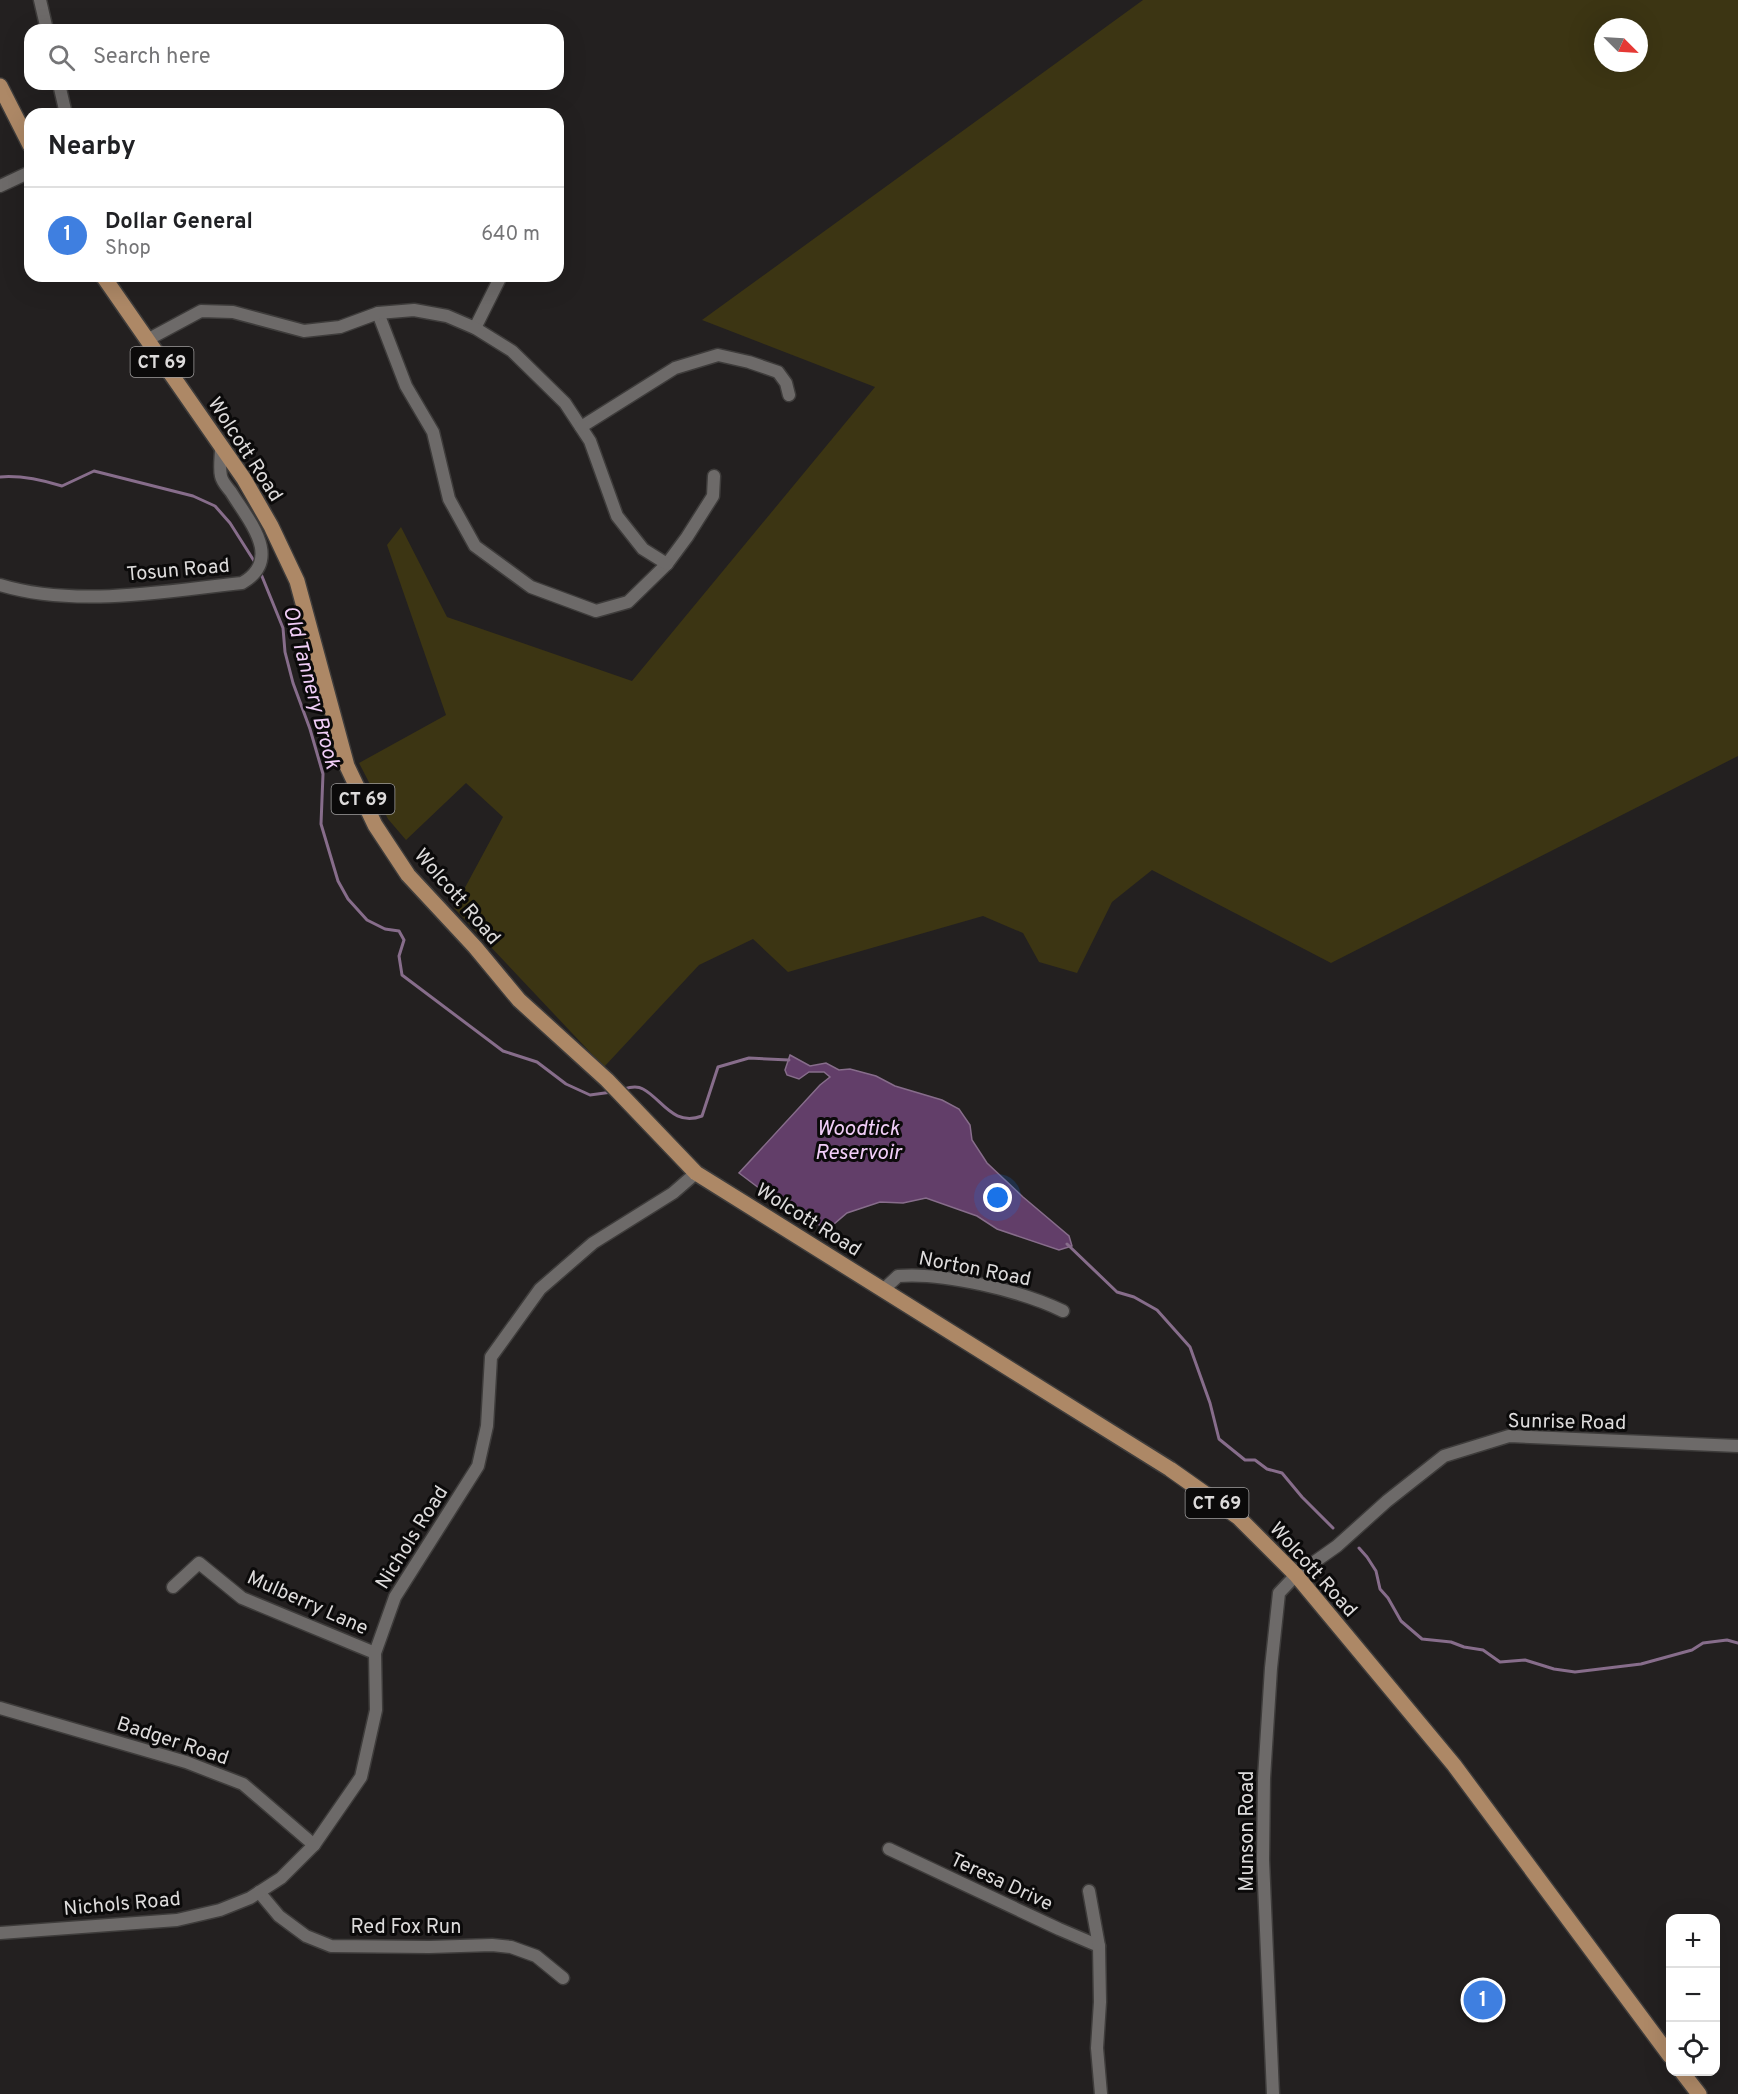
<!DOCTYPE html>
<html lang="en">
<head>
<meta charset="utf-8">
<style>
  body { margin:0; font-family:Overpass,sans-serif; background:#f2f2f2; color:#202124 }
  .controls { position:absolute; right:18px; bottom:18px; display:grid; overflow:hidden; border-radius:12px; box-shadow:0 6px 24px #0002 }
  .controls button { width:54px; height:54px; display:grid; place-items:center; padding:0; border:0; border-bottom:2px solid #e0e0e0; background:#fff; color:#202124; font:30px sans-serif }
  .compass { position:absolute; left:1594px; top:18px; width:54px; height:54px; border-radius:50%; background:#fff; box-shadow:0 6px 24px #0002; rotate:114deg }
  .you { position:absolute; left:998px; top:1198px; width:21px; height:21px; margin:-15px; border:4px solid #fff; border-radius:50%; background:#1a73e8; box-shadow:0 0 0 9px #1a73e833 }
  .badge { display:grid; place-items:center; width:39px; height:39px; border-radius:50%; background:#d93025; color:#fff; font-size:20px; font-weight:700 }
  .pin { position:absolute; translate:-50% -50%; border:3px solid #fff; box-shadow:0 2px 6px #0006 }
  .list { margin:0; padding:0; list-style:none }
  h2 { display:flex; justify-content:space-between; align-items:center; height:78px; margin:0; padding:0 24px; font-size:26px }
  h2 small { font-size:20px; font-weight:400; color:#757577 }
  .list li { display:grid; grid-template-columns:39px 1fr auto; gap:18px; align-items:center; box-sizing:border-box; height:96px; padding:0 24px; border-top:2px solid #e0e0e0 }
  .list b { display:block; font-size:22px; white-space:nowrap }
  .list p { margin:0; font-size:20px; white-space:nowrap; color:#757577 }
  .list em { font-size:20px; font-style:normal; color:#757577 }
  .icon { flex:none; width:33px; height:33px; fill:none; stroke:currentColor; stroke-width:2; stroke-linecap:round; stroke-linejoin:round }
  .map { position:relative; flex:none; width:1738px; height:2094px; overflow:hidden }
  .search { position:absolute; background:#fff; box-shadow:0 6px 24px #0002; left:24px; top:24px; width:540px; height:66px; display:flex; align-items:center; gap:15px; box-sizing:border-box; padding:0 21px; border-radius:18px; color:#757577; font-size:22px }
  .panel { position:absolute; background:#fff; box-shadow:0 6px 24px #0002; left:24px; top:108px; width:540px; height:174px; border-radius:18px }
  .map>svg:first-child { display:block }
  .green { fill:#3c3513; fill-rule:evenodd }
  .water { fill:#623e69; stroke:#876d8b; stroke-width:1.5 }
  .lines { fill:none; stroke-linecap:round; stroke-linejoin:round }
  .stream { stroke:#876d8b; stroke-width:3 }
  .minor-casing { stroke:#3e3c3b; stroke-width:15 }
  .major-casing { stroke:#3e3c3b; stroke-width:18 }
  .minor { stroke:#6d6a69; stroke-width:12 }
  .major { stroke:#ad8866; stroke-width:15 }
  .labels { text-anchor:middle; stroke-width:6; stroke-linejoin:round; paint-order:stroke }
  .shield { fill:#0b0a0a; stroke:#9e9c9c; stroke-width:1.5 }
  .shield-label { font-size:18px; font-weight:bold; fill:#dddbdb }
  .street-label { font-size:20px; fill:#dddbdb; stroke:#0b0a0a }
  .water-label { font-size:21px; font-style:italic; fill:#f1cef8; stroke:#0b0a0a }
</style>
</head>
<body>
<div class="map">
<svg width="1738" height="2094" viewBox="0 0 1738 2094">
  <rect width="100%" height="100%" fill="#232020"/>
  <path class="green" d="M 1143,0 L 1738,0 L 1738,756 L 1331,963 L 1152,870 L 1112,902 L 1077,973 L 1039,962 L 1023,933 L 983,916 L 788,972 L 753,939 L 699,965 L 604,1067 L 454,908 L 503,817 L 466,783 L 406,840 L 388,819 L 359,763 L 446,715 L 387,545 L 401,527 L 447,617 L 632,681 L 875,387 L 702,320 ZM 1603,27 L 1639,27 L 1639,63 L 1603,63 Z"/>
  <polygon class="water" points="790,1055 810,1066 826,1063 839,1070 850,1069 876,1076 895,1086 942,1100 959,1109 970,1125 972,1140 987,1163 1023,1197 1069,1236 1072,1246 1059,1250 997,1229 977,1216 926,1198 903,1203 880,1202 847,1213 828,1229 788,1210 739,1173 820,1085 830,1077 824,1072 809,1072 799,1079 787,1075 785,1070"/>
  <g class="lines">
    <g class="stream">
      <path d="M 0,477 C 21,475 42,480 62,486 L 94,471 L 193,496 L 215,506 L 230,523 L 256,564"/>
      <polyline points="259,569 283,628 285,652 293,683 310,729 323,774 321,824 338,881 348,899 367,920 385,929 399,931 404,940 399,956 402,975 503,1051 537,1062 566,1084 590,1095 612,1092"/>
      <path d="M 624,1089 C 630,1087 638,1086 643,1089 C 662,1099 673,1127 702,1116 L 718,1067 L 749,1058 L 789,1060"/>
      <polyline points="1067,1244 1117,1292 1134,1297 1157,1310 1190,1347 1210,1403 1219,1439 1245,1460 1255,1460 1267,1469 1282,1473 1302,1497 1333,1528"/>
      <polyline points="1359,1548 1367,1557 1376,1571 1380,1589 1388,1598 1401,1621 1422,1639 1451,1642 1464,1647 1483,1650 1500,1662 1525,1660 1554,1669 1575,1672 1641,1664 1692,1650 1703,1643 1727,1640 1738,1643"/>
    </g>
    <defs>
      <g id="minor">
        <polyline points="40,0 47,30"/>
        <polyline points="59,84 66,114"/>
        <polyline points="0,186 30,172"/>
        <polyline points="378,313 406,386 433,432 449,499 475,546 531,587 596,611 628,602 667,564 687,537 713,496 714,476"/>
        <polyline points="475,328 501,276"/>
        <polyline points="147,340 201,311 233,312 304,331 340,327 378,313 414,310 447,316 475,328 512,351 565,403 590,441 617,516 643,549 667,564"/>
        <polyline points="581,427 675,368 718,355 749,362 778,372 786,383 789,395"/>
        <path d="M 0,585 C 76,608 165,591 242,583 C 284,559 248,520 231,492 C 228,488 222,482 221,476 C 219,468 221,457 221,448"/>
        <path d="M 883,1290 L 898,1276 C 943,1272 1022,1291 1063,1311"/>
        <polyline points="173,1587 199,1563 242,1598 375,1653"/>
        <polyline points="0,1708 186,1762 243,1784 314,1845"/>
        <polyline points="889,1849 1059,1929 1099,1946"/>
        <polyline points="1089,1891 1099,1946 1100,2002 1097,2048 1101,2094"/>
        <polyline points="259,1892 279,1916 306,1936 331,1946 429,1947 492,1945 511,1947 536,1956 563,1978"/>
        <polyline points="0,1933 177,1920 220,1910 250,1898 281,1878 314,1845 361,1777 376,1710 375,1653 395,1597 478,1466 487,1426 491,1357 540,1289 593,1243 673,1193 696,1173"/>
        <polyline points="1273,2094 1263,1860 1264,1778 1271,1668 1279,1593 1296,1575 1337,1546 1387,1501 1444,1456 1509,1436 1738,1446"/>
      </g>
      <g id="major">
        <polyline points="0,86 30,145"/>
        <polyline points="103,276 244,479 271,526 297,581 347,766 375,825 408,875 475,947 519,1000 607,1080 696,1173 1170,1469 1238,1517 1296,1575 1454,1765 1670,2056"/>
        <polyline points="1682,2072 1699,2094"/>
      </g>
    </defs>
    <use href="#minor" class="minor-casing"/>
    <use href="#major" class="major-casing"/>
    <use href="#minor" class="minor"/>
    <use href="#major" class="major"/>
  </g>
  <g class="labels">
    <g class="shield">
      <rect x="130.5" y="347" width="63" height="30" rx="4.5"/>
      <rect x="331.5" y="784" width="63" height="30" rx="4.5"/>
      <rect x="1185.5" y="1488" width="63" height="30" rx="4.5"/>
    </g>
    <g class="shield-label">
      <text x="162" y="368">CT 69</text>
      <text x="363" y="805">CT 69</text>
      <text x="1217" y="1509">CT 69</text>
    </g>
    <g class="street-label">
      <text transform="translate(246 449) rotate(57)" y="7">Wolcott Road</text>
      <text transform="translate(178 569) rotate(-5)" y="7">Tosun Road</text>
      <text transform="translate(458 896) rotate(49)" y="7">Wolcott Road</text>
      <text transform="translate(809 1219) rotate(32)" y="7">Wolcott Road</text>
      <text transform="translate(975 1268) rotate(11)" y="7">Norton Road</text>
      <text transform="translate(1567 1421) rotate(1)" y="7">Sunrise Road</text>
      <text transform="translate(411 1537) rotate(-58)" y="7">Nichols Road</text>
      <text transform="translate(1314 1569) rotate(48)" y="7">Wolcott Road</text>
      <text transform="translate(308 1602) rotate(24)" y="7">Mulberry Lane</text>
      <text transform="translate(173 1740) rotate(18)" y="7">Badger Road</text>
      <text transform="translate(1246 1831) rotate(-90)" y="7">Munson Road</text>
      <text transform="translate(1002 1881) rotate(25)" y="7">Teresa Drive</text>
      <text transform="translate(122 1903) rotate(-5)" y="7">Nichols Road</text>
      <text x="406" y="1933">Red Fox Run</text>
    </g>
    <g class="water-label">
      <text transform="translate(312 687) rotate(75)" y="7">Old Tannery Brook</text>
      <text x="858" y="1135">Woodtick<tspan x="858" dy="24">Reservoir</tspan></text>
    </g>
  </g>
</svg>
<div class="controls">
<button>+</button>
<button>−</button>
<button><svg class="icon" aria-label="locate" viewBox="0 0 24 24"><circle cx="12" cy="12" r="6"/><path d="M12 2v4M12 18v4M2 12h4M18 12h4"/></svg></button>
</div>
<svg class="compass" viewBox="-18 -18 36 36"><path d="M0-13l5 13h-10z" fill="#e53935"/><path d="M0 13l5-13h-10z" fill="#757577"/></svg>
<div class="you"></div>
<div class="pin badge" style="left:1483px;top:2000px;background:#3f7fe0">1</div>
<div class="search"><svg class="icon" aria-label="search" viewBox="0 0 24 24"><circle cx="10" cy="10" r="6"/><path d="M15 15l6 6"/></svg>Search here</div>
<section class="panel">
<h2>Nearby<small></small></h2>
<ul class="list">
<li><span class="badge" style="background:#3f7fe0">1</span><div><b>Dollar General</b><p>Shop</p></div><em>640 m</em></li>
</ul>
</section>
</div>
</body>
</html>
